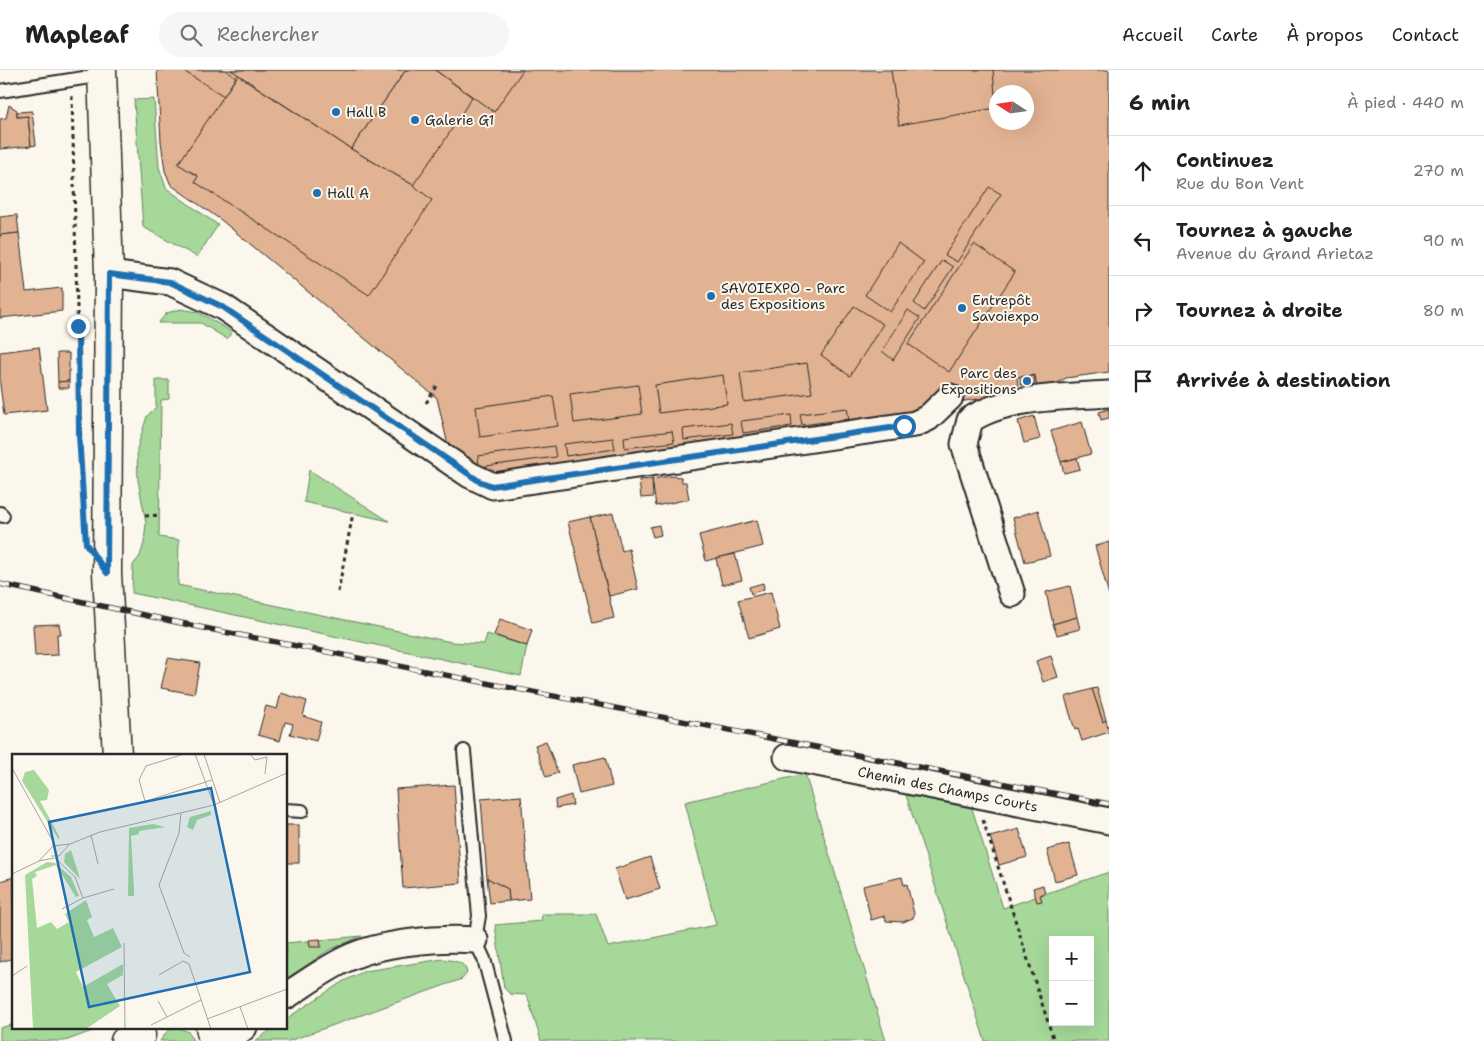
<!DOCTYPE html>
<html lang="fr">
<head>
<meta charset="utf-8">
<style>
  body { margin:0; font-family:"Shantell Sans",sans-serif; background:#f6f6f6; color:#202124 }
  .controls { position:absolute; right:15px; bottom:15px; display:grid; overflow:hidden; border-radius:0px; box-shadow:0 5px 20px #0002 }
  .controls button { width:45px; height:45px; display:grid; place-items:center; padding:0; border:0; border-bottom:1px solid #e0e0e0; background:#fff; color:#202124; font:25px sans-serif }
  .compass { position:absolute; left:989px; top:15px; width:45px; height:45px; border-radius:50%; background:#fff; box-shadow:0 5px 20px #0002; rotate:282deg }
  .stop { position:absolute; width:15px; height:15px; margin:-11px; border:4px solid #1f6fb2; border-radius:50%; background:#fff }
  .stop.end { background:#1f6fb2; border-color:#fff; box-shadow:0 1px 5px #0008 }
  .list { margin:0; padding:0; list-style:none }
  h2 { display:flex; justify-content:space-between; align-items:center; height:65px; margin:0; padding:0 20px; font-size:21px }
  h2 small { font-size:16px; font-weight:400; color:#757577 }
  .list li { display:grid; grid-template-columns:32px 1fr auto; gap:15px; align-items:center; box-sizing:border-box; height:70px; padding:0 20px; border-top:1px solid #e0e0e0 }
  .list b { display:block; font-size:19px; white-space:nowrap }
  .list p { margin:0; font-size:16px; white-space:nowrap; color:#757577 }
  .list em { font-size:16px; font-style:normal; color:#757577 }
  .icon { flex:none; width:28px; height:28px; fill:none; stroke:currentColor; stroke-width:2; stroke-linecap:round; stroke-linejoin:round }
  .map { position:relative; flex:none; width:1109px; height:971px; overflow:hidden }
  header { display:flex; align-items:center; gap:30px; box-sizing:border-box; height:70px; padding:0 25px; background:#fff; border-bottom:1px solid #e0e0e0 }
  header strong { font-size:24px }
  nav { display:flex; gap:28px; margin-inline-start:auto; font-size:18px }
  .search { width:350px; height:45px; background:#f6f6f6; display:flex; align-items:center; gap:12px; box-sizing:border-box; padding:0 18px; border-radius:28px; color:#757577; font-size:19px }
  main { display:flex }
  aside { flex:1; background:#fff }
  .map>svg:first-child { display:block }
  .green { fill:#a6d89a; stroke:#688262; fill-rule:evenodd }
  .building { fill:#e2b392; stroke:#2b2b2b; fill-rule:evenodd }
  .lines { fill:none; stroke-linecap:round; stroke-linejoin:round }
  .lane-casing { stroke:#2b2b2b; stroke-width:16 }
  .street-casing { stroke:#2b2b2b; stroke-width:29 }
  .secondary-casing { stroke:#2b2b2b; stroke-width:31 }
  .path { stroke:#2b2b2b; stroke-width:3; stroke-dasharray:4 4; stroke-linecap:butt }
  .lane { stroke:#fbf7ec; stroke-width:12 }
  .street { stroke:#fbf7ec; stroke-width:25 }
  .secondary { stroke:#fbf7ec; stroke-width:28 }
  .rail-casing { stroke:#2b2b2b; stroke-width:5.5 }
  .rail { stroke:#fbf7ec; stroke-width:4; stroke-dasharray:11; stroke-linecap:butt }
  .route { stroke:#1f6fb2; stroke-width:6 }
  .poi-dot { fill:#1f6fb2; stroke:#fbf7ec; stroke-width:2 }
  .labels { text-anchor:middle; stroke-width:4; stroke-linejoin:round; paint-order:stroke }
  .poi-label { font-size:14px; fill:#2b2b2b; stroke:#fbf7ec; text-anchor:start }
  .street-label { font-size:14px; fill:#2b2b2b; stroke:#fbf7ec }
  .inset-road { fill:none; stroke:#a8a59f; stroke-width:1 }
  .view { fill:#1f6fb2; fill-opacity:0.15; stroke:#1f6fb2; stroke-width:2.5 }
  .inset-edge { fill:none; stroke:#2b2b2b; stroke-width:2.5 }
</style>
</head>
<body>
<header>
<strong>Mapleaf</strong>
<div class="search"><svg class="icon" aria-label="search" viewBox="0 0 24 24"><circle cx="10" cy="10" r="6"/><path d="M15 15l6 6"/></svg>Rechercher</div>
<nav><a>Accueil</a><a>Carte</a><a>À propos</a><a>Contact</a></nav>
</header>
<main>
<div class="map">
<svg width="1109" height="971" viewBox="0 0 1109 971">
  <rect width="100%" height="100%" fill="#fbf7ec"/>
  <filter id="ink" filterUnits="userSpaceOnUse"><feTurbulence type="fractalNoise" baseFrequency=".02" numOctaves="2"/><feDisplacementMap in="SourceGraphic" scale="10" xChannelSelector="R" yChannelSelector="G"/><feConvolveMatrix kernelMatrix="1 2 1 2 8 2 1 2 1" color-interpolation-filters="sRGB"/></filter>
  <g filter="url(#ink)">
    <g class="green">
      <polygon points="154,29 159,97 166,118 218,155 197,187 143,157 134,30"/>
      <polygon points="181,239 198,242 232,262 227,269 201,253 158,253 167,243"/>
      <polygon points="156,310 169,310 169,329 161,330 159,467 179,470 178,515 451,572 484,574 487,564 527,576 521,606 132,523 133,495 140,486 144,473 146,453 138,410 137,379 147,346 156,337"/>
      <polygon points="309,400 389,451 304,432"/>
      <polygon points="805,704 886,971 541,971 527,925 510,924 504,918 495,855 541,851 542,844 596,844 608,877 716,855 685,732"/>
      <path d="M 905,722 L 971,735 L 1003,838 L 1109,802 L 1109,971 L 985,971 ZM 1053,870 L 1090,870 L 1090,952 L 1053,952 Z"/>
      <polygon points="362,866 329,880 286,909 286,873"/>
      <path d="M 443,889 C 454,891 465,891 467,903 L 462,909 L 289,971 L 255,971 L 275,957 L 286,957 L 286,949 L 342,912 L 365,901 Z"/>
      <polygon points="14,954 14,957 103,957 65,971 0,971 0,958"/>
      <polygon points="179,958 189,962 193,971 160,971 168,960"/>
    </g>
    <g class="building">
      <path d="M 157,0 L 1109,0 L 1109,302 L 1066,308 L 1038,324 L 1035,305 L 1017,307 L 1019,323 L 924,337 L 912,342 L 493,405 L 476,400 L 447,371 L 437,328 L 221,150 L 171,115 L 165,101 L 161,71 ZM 996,22 L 1026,22 L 1026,52 L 996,52 Z"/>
      <polygon points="187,0 225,0 236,7 224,26 185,2"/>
      <polygon points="231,0 406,0 351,79"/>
      <polygon points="406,0 435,0 472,27 443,73 413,115 351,79"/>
      <polygon points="435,0 523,0 494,42"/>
      <polygon points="891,0 993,0 996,38 899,55"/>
      <polygon points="238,5 351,79 413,115 432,130 369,225 195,112 198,106 178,94"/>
      <polygon points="9,35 17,40 17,47 28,46 31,76 0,79 0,49 6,48"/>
      <polygon points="32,41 36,75 31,76 28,46 17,47 17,42"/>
      <polygon points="989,117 1001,124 957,192 945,185"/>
      <polygon points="17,145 19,163 0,165 0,147"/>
      <polygon points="19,163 26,222 62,218 62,241 0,248 0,165"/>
      <polygon points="898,173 924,192 890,242 865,225"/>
      <polygon points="974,174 1015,202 949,302 908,274"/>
      <polygon points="942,190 953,197 924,241 914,233"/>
      <polygon points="854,236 883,254 850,306 821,285"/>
      <polygon points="908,240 920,248 893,290 882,281"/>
      <polygon points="39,277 47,340 4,345 0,315 0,282"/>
      <polygon points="57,283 69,283 69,311 58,312"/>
      <polygon points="807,293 812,323 744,332 740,303"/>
      <polygon points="723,305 727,334 659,343 655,315"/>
      <polygon points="1034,306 1035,314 1020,315 1020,307"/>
      <polygon points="69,311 69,318 58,318 58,312"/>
      <polygon points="638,315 642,344 574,353 570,324"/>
      <polygon points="553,326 558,356 480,367 476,337"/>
      <polygon points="847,338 849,349 802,355 800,344"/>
      <polygon points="1109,339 1109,348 1101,350 1099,342"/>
      <polygon points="791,345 792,356 743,363 741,351"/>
      <polygon points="1034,346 1040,369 1024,373 1018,351"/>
      <polygon points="1082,352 1091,384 1061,392 1051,361"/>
      <polygon points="731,353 733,364 684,370 683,359"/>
      <polygon points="672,361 674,372 625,378 624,367"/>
      <polygon points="613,368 615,379 566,386 564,374"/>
      <polygon points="554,376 556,387 479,397 478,386"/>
      <polygon points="1077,388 1080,399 1064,403 1061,392"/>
      <polygon points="670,406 681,407 682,412 686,412 689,429 656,436 652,409"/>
      <polygon points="652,409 653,427 641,428 639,410"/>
      <polygon points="1038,440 1050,486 1025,492 1013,448"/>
      <polygon points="613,443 622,481 629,479 638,519 609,526 590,448"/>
      <polygon points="590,447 614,548 593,553 568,452"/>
      <polygon points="757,450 763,476 706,491 699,465"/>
      <polygon points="659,455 661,465 653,467 650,457"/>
      <polygon points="1109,472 1109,525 1095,476"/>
      <polygon points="735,484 742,510 722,515 716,488"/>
      <polygon points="763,513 764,519 751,524 749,517"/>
      <polygon points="1070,516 1077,547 1053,554 1046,522"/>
      <polygon points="771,522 780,559 749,568 738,530"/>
      <polygon points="1077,547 1080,559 1057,565 1053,554"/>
      <polygon points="500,549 532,560 527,576 494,565"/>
      <polygon points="59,554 61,564 57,564 58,585 35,586 33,555"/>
      <polygon points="1051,586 1058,607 1043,612 1036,591"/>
      <polygon points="168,588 200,593 194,624 161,618"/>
      <polygon points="1097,618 1106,650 1103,652 1092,619"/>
      <polygon points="1092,619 1103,652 1106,650 1109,662 1082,671 1078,659 1075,660 1065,627"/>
      <polygon points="281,623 307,631 303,646 321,652 316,671 290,664 293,654 285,652 280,671 258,665 266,636 277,639"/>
      <polygon points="546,671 558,703 546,707 535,675"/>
      <polygon points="605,687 612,716 579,724 572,695"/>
      <polygon points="454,715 461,813 403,818 396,719"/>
      <polygon points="571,725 573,735 556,738 555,730"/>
      <polygon points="521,726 530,829 509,831 508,819 487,808 481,729"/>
      <rect x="286" y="755" width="13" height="38"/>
      <polygon points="1019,759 1027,787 999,795 990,767"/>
      <polygon points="1069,774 1078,805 1055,811 1047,780"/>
      <polygon points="650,787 660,819 625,830 615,799"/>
      <polygon points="14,807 14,888 0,892 0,811"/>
      <polygon points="902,807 904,815 907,814 914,844 913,848 903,852 886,851 885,846 871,850 863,816"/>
      <polygon points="487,808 508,819 509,831 490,833"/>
      <polygon points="1043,815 1045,823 1040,825 1042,831 1037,832 1033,818"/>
      <polygon points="320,869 321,877 310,877 309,870"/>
    </g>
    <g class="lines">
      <defs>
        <g id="lane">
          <polyline points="0,21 103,5"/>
          <polyline points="0,443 3,446"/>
          <polyline points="464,681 479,846 475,870 484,889 506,971"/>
          <polyline points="286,740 302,741"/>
        </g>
        <g id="street">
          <polyline points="109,204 170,212 223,237 470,405 493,416 915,354 928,348 950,327"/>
          <path d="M 1012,524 L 964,374 L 970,350 C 1005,326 1067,327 1109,324"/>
          <path id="s1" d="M 787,687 L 1109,751"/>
          <path d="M 286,926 C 306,913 325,899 346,889 C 378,873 440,867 475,870"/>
          <polyline points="227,971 244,957"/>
        </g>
        <g id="secondary">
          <polyline points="102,0 109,204 107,503 117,685"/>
          <polyline points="210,957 213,971"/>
          <polyline points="125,971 141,965"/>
        </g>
      </defs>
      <use href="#lane" class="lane-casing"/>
      <use href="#street" class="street-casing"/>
      <use href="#secondary" class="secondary-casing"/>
      <g class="path">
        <polyline points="72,26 81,407"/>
        <polyline points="426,333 439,313"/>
        <polyline points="145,446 160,445"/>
        <polyline points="338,522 353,443"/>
        <polyline points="983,750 1054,971"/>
      </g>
      <use href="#lane" class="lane"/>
      <use href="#street" class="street"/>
      <use href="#secondary" class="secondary"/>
      <defs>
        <polyline id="rail" points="0,514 204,558 1109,734"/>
      </defs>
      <use href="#rail" class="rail-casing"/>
      <use href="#rail" class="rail"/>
    </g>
  </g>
  <g class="lines" filter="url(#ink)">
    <polyline class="route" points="78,256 79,365 86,474 107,503 109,204 170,212 223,237 479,411 492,416 904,356"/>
  </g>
  <g class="poi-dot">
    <circle cx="336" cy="42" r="5"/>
    <circle cx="415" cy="50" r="5"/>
    <circle cx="317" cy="123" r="5"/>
    <circle cx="711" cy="226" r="5"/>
    <circle cx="962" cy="238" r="5"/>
    <circle cx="1027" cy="311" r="5"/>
  </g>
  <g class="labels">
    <g class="poi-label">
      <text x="346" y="47">Hall B</text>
      <text x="425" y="55">Galerie G1</text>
      <text x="327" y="128">Hall A</text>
      <text x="721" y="223">SAVOIEXPO - Parc<tspan x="721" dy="16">des Expositions</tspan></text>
      <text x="972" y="235">Entrepôt<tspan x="972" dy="16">Savoiexpo</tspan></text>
      <text x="1017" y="308" text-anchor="end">Parc des<tspan x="1017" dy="16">Expositions</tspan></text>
    </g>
    <g class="street-label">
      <text dy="5" stroke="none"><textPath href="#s1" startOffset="164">Chemin des Champs Courts</textPath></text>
    </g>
  </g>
  <g transform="translate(12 684)">
    <rect width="275" height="275" fill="#fbf7ec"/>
    <path d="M 22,16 L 37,36 L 35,46 L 28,47 L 47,82 L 47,86 L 10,27 L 13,18 ZM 199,57 L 199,61 L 185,66 L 181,76 L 175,73 L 178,63 ZM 141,70 L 153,73 L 127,77 L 127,80 L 119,82 L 122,136 L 122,142 L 116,142 L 117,74 ZM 59,96 L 68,125 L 52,108 L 53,100 ZM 35,108 L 43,109 L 59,123 L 67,142 L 64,143 L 44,111 L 23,118 L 25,122 L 20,125 L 25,174 L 39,168 L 45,175 L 57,168 L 53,160 L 74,146 L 80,163 L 75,166 L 82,183 L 101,174 L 110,193 L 64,218 L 71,233 L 111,210 L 111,221 L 95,230 L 108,252 L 74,275 L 21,275 L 13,121 Z" fill="#a6d89a"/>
    <path class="inset-road" d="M 183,0 L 202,51M 192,0 L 208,49M 238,0 L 243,6 L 255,3 L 253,20M 0,14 L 43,91M 133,47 L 127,26 L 134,12 L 172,0M 125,50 L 200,26M 169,59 L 167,79 L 147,131 L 172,199 L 178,203M 79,81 L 86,110M 39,102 L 47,102 L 57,91M 43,104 L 63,123 L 71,144M 27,107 L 41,92 L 58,90 L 88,78 L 202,51 L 275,19M 0,120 L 27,107 L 42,104M 50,155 L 71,144 L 102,135M 112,189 L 113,275M 147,221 L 171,207 L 177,210 L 199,275M 0,222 L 15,212M 146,247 L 155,263M 228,253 L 236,275M 195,265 L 275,235M 139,271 L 189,246"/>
    <path class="view" d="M 199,34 L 238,218 L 77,253 L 37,68 Z"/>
    <rect width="275" height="275" class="inset-edge"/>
  </g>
</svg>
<div class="controls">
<button>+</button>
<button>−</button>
</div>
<svg class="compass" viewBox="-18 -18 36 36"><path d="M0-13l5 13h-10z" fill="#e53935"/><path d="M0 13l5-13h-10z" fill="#757577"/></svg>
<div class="stop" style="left:904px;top:356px"></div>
<div class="stop end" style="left:78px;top:256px"></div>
</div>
<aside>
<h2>6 min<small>À pied · 440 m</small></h2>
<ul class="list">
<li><svg class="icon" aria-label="ahead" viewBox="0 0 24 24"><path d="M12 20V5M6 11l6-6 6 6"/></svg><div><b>Continuez</b><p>Rue du Bon Vent</p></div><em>270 m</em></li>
<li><svg class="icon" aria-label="left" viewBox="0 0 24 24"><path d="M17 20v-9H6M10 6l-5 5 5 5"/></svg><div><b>Tournez à gauche</b><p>Avenue du Grand Arietaz</p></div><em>90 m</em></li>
<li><svg class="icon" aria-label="right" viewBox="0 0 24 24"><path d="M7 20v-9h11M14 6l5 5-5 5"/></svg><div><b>Tournez à droite</b></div><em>80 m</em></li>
<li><svg class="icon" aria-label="arrive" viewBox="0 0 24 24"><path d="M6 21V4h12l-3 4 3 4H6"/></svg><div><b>Arrivée à destination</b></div></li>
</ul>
</aside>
</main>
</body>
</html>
